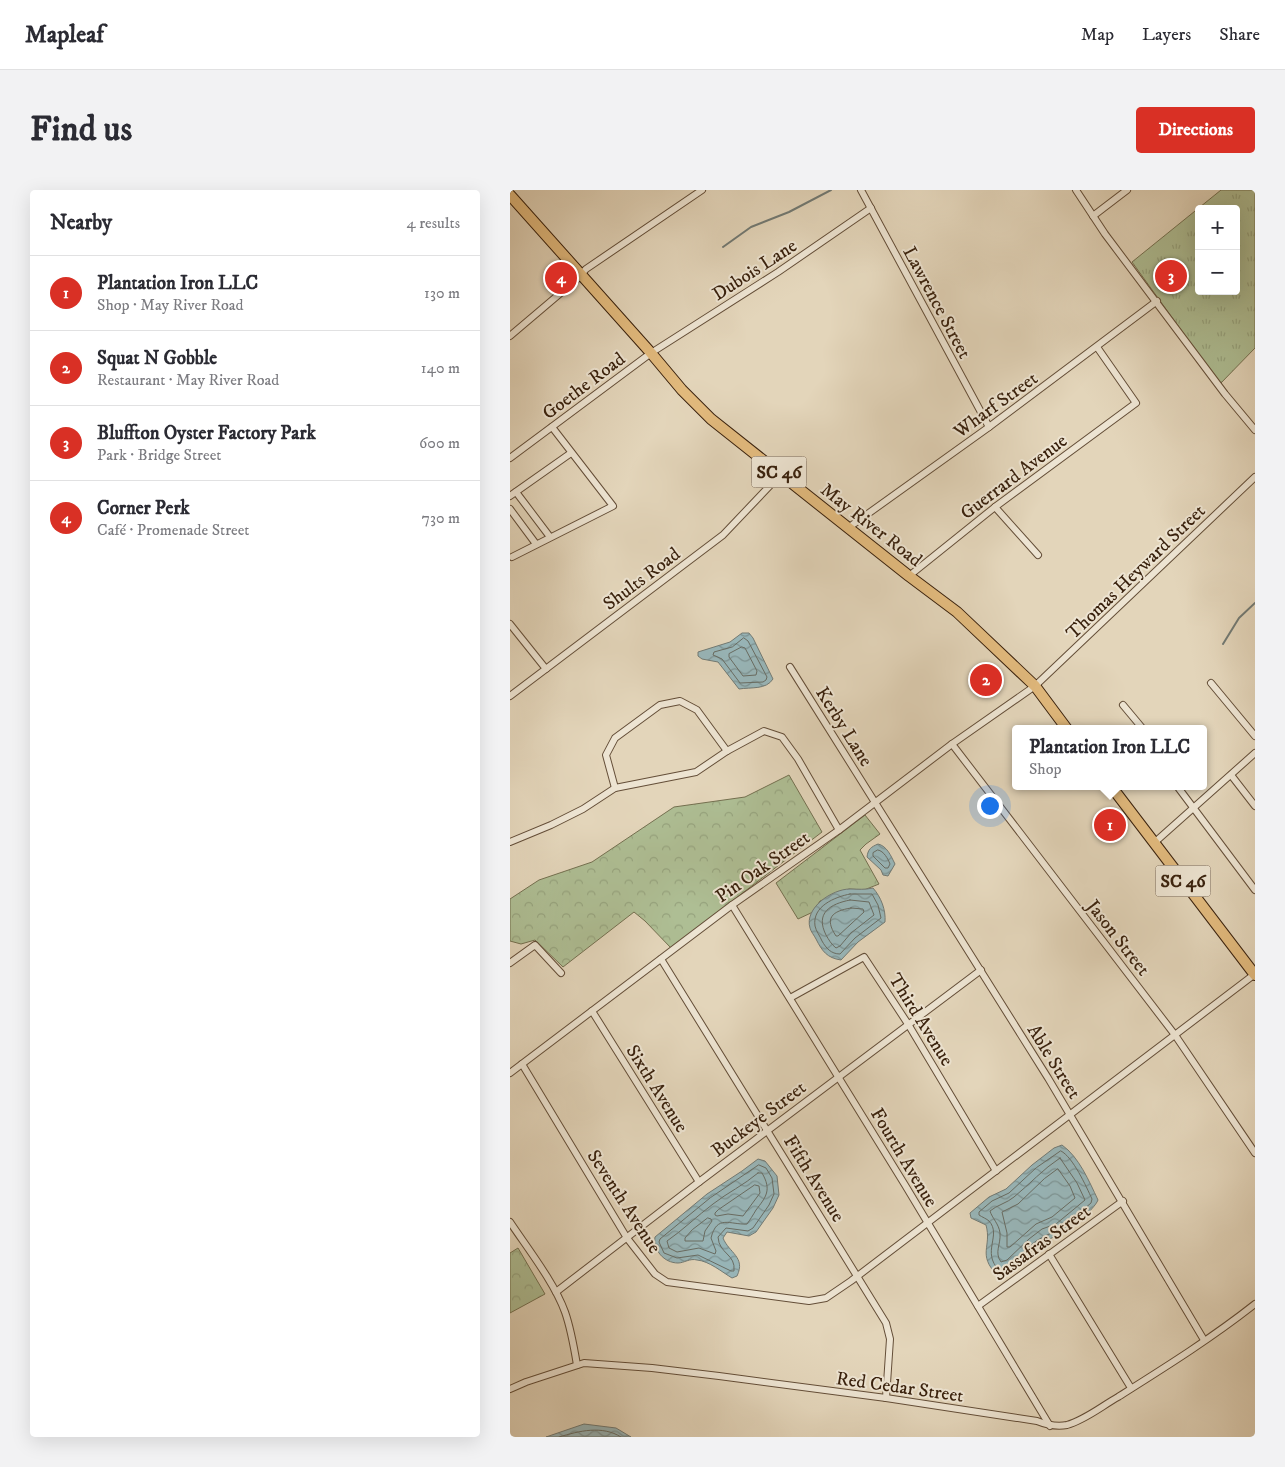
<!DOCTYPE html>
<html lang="en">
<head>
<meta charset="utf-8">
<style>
  body { margin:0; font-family:"IM FELL DW Pica",serif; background:#f2f2f3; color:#2b2b33 }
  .controls { position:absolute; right:15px; top:15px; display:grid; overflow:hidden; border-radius:5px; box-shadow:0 5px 20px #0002 }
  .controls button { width:45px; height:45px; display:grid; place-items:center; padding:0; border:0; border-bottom:1px solid #e1e1e2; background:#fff; color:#2b2b33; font:25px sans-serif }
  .you { position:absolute; left:479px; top:615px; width:18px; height:18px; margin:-12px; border:4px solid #fff; border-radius:50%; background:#1a73e8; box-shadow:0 0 0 8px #1a73e833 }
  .badge { display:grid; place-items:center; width:32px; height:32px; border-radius:50%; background:#d93025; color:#fff; font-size:16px; font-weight:700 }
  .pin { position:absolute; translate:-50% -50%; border:2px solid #fff; box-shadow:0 1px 5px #0006 }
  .popup { position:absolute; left:502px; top:535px; width:195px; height:65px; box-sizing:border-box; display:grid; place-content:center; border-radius:5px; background:#fff; filter:drop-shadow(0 1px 4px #0005); font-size:16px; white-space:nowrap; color:#7c7c81 }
  .popup b { font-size:19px; color:#2b2b33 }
  .popup::after { content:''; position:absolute; left:50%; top:100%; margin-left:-10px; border:10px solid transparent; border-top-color:#fff }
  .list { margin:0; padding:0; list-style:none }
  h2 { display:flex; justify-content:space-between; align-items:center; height:65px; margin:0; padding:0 20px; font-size:21px }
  h2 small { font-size:16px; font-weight:400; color:#7c7c81 }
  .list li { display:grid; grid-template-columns:32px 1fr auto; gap:15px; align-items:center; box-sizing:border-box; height:75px; padding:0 20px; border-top:1px solid #e1e1e2 }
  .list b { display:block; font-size:19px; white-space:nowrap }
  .list p { margin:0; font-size:16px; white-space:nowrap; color:#7c7c81 }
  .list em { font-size:16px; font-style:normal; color:#7c7c81 }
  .map { position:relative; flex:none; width:745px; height:1247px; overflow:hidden; border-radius:5px }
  header { display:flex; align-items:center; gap:30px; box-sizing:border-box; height:70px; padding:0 25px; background:#fff; border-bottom:1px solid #e1e1e2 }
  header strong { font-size:24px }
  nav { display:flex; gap:28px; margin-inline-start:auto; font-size:18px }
  .intro { display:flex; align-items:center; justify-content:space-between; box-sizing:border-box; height:120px; padding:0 30px }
  h1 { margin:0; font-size:35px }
  .button { padding:12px 22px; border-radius:5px; background:#d93025; color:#fff; font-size:18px; font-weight:700 }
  main { display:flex; gap:30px; padding:0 30px }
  aside { flex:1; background:#fff; border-radius:5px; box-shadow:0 5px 20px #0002 }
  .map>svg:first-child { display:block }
  .forest { fill:url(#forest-crowns); stroke:#747050 }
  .park { fill:url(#park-tufts); stroke:#747050; fill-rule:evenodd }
  .water { fill:url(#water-waves); stroke:#727a74 }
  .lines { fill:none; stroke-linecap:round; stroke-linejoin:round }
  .shore { stroke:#686c63; stroke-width:1 }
  .stream { stroke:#727a74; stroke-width:2 }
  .minor-casing { stroke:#644e38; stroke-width:8 }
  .primary-casing { stroke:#39210d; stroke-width:12 }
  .minor { stroke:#ede4d2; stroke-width:6 }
  .primary { stroke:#e2ba7d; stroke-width:10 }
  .labels { text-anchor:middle; stroke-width:4; stroke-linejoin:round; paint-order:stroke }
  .shield { fill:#ede4d2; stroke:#6f5c48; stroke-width:1 }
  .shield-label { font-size:18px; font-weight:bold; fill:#39210d }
  .street-label { font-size:19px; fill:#39210d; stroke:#ede4d2 }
</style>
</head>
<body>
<header>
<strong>Mapleaf</strong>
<nav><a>Map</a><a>Layers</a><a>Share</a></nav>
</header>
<div class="intro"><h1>Find us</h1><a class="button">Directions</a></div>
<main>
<aside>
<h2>Nearby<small>4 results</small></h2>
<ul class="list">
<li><span class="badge">1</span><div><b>Plantation Iron LLC</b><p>Shop · May River Road</p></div><em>130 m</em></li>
<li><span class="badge">2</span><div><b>Squat N Gobble</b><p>Restaurant · May River Road</p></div><em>140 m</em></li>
<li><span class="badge">3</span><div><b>Bluffton Oyster Factory Park</b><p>Park · Bridge Street</p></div><em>600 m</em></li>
<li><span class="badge">4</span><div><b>Corner Perk</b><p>Café · Promenade Street</p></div><em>730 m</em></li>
</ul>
</aside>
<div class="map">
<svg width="745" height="1247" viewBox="0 0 745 1247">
  <defs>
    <pattern id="forest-crowns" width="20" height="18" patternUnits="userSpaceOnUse" patternTransform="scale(1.25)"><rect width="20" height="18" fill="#aebe94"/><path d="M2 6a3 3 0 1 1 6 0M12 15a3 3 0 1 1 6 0" fill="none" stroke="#96a37e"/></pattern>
    <pattern id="park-tufts" width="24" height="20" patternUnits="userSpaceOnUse" patternTransform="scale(1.25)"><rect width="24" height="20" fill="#aebe94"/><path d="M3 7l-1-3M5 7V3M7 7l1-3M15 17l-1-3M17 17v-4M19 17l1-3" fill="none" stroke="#96a37e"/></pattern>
    <pattern id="water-waves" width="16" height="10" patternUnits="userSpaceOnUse" patternTransform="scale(1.25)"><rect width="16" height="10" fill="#98b6b9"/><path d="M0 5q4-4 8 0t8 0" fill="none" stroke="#7d9495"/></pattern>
  </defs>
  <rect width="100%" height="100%" fill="#e3d5ba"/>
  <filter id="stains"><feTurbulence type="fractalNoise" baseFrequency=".004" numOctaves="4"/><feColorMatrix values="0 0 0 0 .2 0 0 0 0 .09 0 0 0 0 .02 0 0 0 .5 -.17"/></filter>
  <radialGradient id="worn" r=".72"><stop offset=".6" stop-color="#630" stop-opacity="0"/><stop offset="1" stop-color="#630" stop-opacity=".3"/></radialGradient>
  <g class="forest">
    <polygon points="279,585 312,642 161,758 135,731 124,722 53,777 25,750 11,754 0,751 0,709 29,690 82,672 164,617 235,607"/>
    <polygon points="355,625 370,644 356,654 350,660 369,694 354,700 339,699 310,711 303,722 288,729 266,693"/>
    <polygon points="8,1058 35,1104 0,1123 0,1063"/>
  </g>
  <path class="park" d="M 711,0 L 745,0 L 745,158 L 710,194 L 622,72 ZM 689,19 L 726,19 L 726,101 L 689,101 Z"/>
  <g class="water">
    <path d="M 232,443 L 239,443 L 243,448 L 263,489 C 256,500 241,497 229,499 L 208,472 L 192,469 L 188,466 L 188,462 L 220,452 Z"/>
    <path d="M 368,654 C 377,656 381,666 385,674 L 378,686 L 373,685 L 371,680 L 357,667 C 358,659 361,657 368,654 Z"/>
    <path d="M 363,698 C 371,707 376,720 375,732 L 348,752 L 331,770 C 317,768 312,761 306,749 C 304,745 301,742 300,738 C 294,718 322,699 340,699 C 349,699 354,700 363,698 Z"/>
    <path d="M 552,955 C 569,967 579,991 588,1010 C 584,1020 561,1038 550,1044 C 542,1048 534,1051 526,1057 C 515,1067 506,1078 493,1086 L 487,1085 C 467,1064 482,1057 476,1035 L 461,1028 L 460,1023 L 479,1007 L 496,999 L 522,975 L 544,958 Z"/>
    <path d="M 248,969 L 255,971 L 267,986 L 269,1005 L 263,1018 L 246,1042 L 239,1046 L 217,1042 L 213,1048 C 219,1063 236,1067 227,1086 L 222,1088 C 212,1082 199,1071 187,1070 C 180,1068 174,1073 168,1073 C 154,1073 143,1060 145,1047 L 197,1004 L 232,981 Z"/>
    <polygon points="74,1234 106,1238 121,1247 36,1247"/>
  </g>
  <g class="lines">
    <g class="shore">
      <polygon points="234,448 238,451 257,487 256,490 253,492 230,493 212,469 203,465 204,462 222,457"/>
      <polygon points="232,457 235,458 247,481 246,485 233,486 219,467 219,464"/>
      <path d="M 368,660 C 374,661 378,669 380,674 L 378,678 L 375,678 L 363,666 L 363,663 Z"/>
      <path d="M 340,704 L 362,704 L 368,715 L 371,728 L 345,748 L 330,764 C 321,764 316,758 312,751 C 310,746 306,741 305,736 C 302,716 325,707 340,704 Z"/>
      <path d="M 340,710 L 359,712 L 364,725 L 341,743 L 330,756 L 326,758 C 321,754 319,750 316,745 C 305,723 320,714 340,710 Z"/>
      <path d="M 341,718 L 353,719 L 354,722 L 328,746 L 326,746 C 314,728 322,721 341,718 Z"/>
      <path d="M 551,961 C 563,967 576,996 582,1009 L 581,1013 C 572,1021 561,1030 550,1038 C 540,1045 531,1046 520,1056 C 512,1064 501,1079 489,1080 C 471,1062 492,1045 479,1031 C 477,1029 472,1027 469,1025 L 469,1022 L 482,1011 L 499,1003 L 526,978 Z"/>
      <path d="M 550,968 L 567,993 L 575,1010 L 546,1034 L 532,1039 L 519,1049 L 497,1070 L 491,1072 C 484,1062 491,1055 490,1043 C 489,1034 482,1028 480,1021 C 487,1015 497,1013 504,1007 C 520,994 533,979 550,968 Z"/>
      <path d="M 249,975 L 256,978 L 262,988 L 264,1004 L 259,1015 L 243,1038 L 238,1041 L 216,1038 L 208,1047 C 209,1064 226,1064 224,1081 L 221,1081 L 188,1065 L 167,1068 L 154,1063 L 149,1052 L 150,1049 L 200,1008 Z"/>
      <polygon points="548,979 560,996 565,1008 542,1027 526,1034 500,1057 497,1057 497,1043 492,1022 508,1014 534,989"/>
      <path d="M 248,983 L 252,983 C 262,1000 256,1007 246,1020 C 243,1025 240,1030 237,1034 C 220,1035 207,1024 201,1048 L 206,1061 L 205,1064 L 189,1058 L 167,1062 L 159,1058 L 157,1051 C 173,1040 187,1026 203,1014 C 217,1003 234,995 248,983 Z"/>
      <polygon points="245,995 249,996 250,1003 233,1026 218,1024 207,1026 205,1025 205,1023 208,1020"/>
      <polygon points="198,1028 201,1029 202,1031 195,1041 193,1051 175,1051 175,1048 182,1040"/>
      <path d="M 49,1247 C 69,1241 92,1235 111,1247"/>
    </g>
    <g class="stream">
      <polyline points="213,57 241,37 279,22 321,0"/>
      <polyline points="713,454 729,428 745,413"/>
    </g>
    <defs>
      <g id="minor">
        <polyline points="351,0 479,237"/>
        <polyline points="566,0 595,44 715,204 745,240"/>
        <polyline points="583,26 617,0"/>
        <polyline points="0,146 66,90 76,79 192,0"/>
        <polyline points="0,268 141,163 268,82 361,18"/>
        <polyline points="6,302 40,347"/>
        <polyline points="0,306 61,263"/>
        <polyline points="485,317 528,365"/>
        <polyline points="0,319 26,354"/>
        <polyline points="338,338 479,237 647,111"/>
        <polyline points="2,367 103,316 42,237"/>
        <polyline points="399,386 485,317 626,213 587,157"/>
        <polyline points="0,434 36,479"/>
        <polyline points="280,477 538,888 694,1150"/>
        <polyline points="701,493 745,546"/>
        <polyline points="0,506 213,345 271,284"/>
        <polyline points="613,515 633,539"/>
        <polyline points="442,554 665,845 745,963"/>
        <polyline points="721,585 745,616"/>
        <polyline points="667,596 745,700"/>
        <polyline points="105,598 96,565 105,548 150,515 170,511 187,520 217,561"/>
        <polyline points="0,652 41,635 73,619 105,598 186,582 217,561 254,541 272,547 288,569 329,640"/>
        <polyline points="644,653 745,563"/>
        <polyline points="222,715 395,995 540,1236"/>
        <polyline points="151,769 376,1133 380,1149 376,1208"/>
        <polyline points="0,773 25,755 51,783"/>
        <polyline points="280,808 354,767 398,834 486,981"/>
        <polyline points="82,821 189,992"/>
        <polyline points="12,874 117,1048 145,1084 157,1092 299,1111 316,1108 341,1091 745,784"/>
        <polyline points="0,883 222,715 329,640 442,554 525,496 745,287"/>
        <path d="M 0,1032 C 18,1059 44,1092 55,1122 C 61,1139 64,1157 67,1175"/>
        <polyline points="539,1064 621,1198"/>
        <polyline points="46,1102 189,992 471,780"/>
        <polyline points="468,1116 613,1011"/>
        <path d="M 0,1199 L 16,1192 L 74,1173 L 142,1178 L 209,1186 L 376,1208 L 527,1231 C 537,1235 546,1237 557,1235 C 575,1230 592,1216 608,1207 C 654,1178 702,1148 745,1114"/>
      </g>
      <g id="primary">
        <polyline points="0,5 141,163 172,200 201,229 399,386 447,422 525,496 557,539"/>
        <polyline points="601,596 745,785"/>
      </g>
    </defs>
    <use href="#minor" class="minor-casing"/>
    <use href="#primary" class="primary-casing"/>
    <use href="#minor" class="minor"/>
    <use href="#primary" class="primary"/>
  </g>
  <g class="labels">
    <g class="shield">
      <rect x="241.5" y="266.5" width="55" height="31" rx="4"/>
      <rect x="645.5" y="675.5" width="55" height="31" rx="4"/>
    </g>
    <g class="shield-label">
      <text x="269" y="288">SC 46</text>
      <text x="673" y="697">SC 46</text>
    </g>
    <g class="street-label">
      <text transform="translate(244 79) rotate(-33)" y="7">Dubois Lane</text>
      <text transform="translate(428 112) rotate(62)" y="7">Lawrence Street</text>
      <text transform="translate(73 195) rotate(-37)" y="7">Goethe Road</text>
      <text transform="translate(485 214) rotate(-36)" y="7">Wharf Street</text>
      <text transform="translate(503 286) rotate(-37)" y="7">Guerrard Avenue</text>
      <text transform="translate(362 334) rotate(38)" y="7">May River Road</text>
      <text transform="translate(625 381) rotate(-44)" y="7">Thomas Heyward Street</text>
      <text transform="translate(131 388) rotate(-37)" y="7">Shults Road</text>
      <text transform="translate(335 536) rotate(58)" y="7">Kerby Lane</text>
      <text transform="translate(252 676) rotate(-35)" y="7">Pin Oak Street</text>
      <text transform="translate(609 747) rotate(52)" y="7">Jason Street</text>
      <text transform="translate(412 829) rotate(58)" y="7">Third Avenue</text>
      <text transform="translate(545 871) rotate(58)" y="7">Able Street</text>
      <text transform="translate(148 898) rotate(58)" y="7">Sixth Avenue</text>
      <text transform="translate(248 928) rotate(-37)" y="7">Buckeye Street</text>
      <text transform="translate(395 967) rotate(59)" y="7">Fourth Avenue</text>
      <text transform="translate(305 988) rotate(58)" y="7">Fifth Avenue</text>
      <text transform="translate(115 1011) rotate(57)" y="7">Seventh Avenue</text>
      <text transform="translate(531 1052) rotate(-36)" y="7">Sassafras Street</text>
      <text transform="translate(390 1196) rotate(8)" y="7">Red Cedar Street</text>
    </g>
  </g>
  <rect width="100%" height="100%" filter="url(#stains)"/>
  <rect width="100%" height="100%" fill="url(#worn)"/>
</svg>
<div class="controls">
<button>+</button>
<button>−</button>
</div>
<div class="you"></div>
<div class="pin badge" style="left:600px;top:635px">1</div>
<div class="popup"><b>Plantation Iron LLC</b>Shop</div>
<div class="pin badge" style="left:476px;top:490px">2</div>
<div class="pin badge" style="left:661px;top:86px">3</div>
<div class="pin badge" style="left:51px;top:88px">4</div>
</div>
</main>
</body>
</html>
